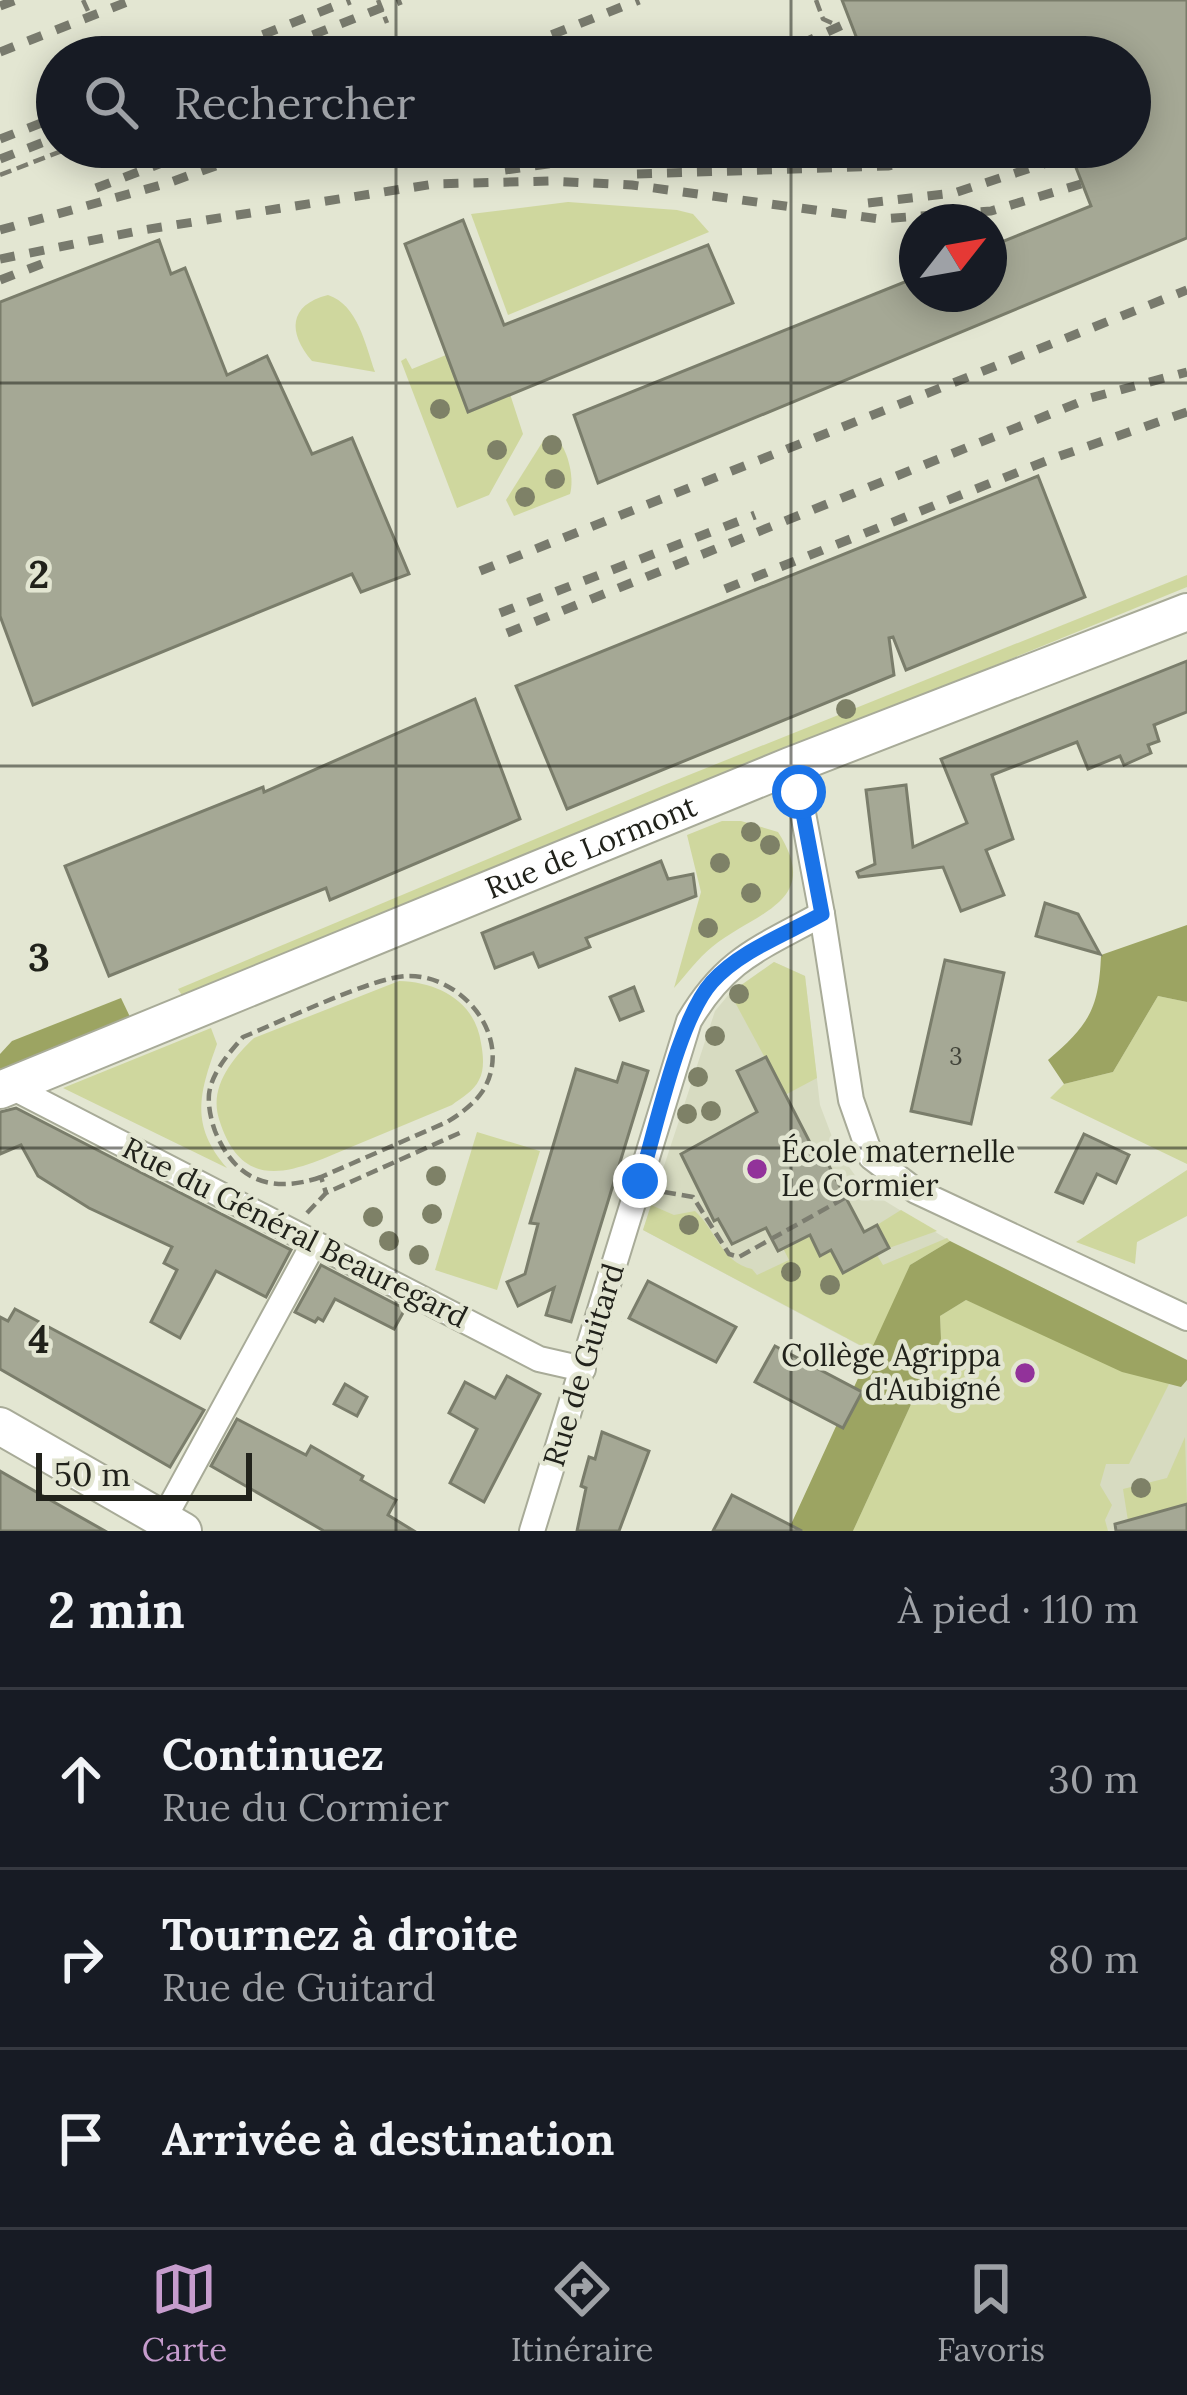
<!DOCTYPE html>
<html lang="fr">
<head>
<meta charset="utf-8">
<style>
  body { margin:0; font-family:Lora,serif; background:#242831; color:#f1f3f6 }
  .compass { position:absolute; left:899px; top:204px; width:108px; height:108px; border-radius:50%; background:#171b24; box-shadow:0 6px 30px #0003; rotate:59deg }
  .scale { position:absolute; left:36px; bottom:30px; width:216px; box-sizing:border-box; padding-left:12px; border:6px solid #21221b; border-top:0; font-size:33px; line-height:42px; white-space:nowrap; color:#21221b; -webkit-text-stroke:9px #e3e6d2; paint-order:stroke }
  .stop { position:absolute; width:36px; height:36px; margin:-27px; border:9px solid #1a73e8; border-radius:50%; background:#fff }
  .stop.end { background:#1a73e8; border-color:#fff; box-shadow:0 3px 12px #0008 }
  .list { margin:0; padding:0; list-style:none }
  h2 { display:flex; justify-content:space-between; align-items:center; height:156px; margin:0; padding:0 48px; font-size:51px }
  h2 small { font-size:39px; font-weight:400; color:#9ea1a6 }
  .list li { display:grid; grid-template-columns:78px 1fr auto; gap:36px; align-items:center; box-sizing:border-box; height:180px; padding:0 48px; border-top:3px solid #363941 }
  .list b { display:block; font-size:45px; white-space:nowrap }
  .list p { margin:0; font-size:39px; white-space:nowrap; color:#9ea1a6 }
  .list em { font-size:39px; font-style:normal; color:#9ea1a6 }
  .icon { flex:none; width:66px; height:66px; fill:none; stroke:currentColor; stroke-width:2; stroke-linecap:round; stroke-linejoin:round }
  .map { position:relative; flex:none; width:1187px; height:1531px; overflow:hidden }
  .search { position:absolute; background:#171b24; box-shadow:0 6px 30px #0003; left:36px; right:36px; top:36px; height:132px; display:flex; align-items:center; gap:30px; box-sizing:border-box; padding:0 42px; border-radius:66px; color:#9ea1a6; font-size:45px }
  .sheet { height:696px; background:#171b24 }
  nav { display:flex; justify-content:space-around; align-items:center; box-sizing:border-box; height:168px; border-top:3px solid #363941; background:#171b24; font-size:33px; color:#9ea1a6 }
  nav a { display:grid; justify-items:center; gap:6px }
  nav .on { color:#c69ccd }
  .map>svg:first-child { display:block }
  .built { fill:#d7dbc1 }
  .green { fill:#cfd79e }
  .forest { fill:#9ca462 }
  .building { fill:#a5a895; stroke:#7a7d6b; stroke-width:3 }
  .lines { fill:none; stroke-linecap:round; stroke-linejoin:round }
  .street-casing { stroke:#a8ab98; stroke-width:28 }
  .secondary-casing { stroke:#a8ab98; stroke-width:40 }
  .path { stroke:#7c7d70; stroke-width:4.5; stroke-dasharray:12 6; stroke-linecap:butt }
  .street { stroke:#fff; stroke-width:24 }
  .secondary { stroke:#fff; stroke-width:36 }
  .rail { stroke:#787a6d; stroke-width:9; stroke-dasharray:15 15; stroke-linecap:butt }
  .tree { fill:#7e8167 }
  .route { stroke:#1a73e8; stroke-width:15 }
  .grid { fill:none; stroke:#21221b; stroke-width:3; stroke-opacity:0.55 }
  .poi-dot { fill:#92329a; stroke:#e3e6d2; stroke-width:4.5 }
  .labels { text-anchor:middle; stroke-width:9; stroke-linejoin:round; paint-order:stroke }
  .number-label { font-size:24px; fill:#42443a }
  .street-label { font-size:30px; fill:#21221b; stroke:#e3e6d2 }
  .poi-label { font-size:30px; fill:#21221b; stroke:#e3e6d2; text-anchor:start }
  .grid-label { font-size:39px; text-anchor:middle; font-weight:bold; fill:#21221b; stroke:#e3e6d2; stroke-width:9; stroke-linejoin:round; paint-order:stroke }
</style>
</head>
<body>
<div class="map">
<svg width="1187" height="1531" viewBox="0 0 1187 1531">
  <rect width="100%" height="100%" fill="#e3e6d2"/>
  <polygon class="built" points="774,962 805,976 820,1105 837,1150 864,1188 950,1241 1187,1360 1187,1531 788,1531 872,1352 643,1230 715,1011 730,993"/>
  <g class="green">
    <polygon points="568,202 677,210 693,214 709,232 508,315 471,214"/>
    <path d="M 328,295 C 358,305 365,344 375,372 L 312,361 C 288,333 288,305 328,295 Z"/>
    <polygon points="446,355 469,412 510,394 523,434 489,495 457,508 401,361 406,358 412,369"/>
    <path d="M 553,435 C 567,445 575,477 570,494 L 514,516 L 506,500 L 545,438 Z"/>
    <polygon points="1187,575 1187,587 183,997 178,989 664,785"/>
    <path d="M 722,821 L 741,821 L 778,832 C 823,902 757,911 712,947 C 698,958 686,975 674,988 L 701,892 L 687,835 Z"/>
    <polygon points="774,962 805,976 817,1078 785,1095 730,993"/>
    <path d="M 399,981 C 438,982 475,1001 481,1043 C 483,1054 485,1069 479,1080 C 474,1091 461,1098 452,1105 C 420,1118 388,1132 356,1145 C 300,1168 244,1200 219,1119 C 209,1087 232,1059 254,1038 Z"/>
    <polygon points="1158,996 1187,1002 1187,1164 1050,1098 1064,1084 1113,1072"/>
    <path d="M 211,1028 L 217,1044 C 199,1094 190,1125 227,1168 L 63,1088 Z"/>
    <polygon points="477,1132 540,1151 497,1290 435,1270"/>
    <polygon points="1187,1170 1187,1216 1137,1242 1135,1264 1076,1242"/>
    <path d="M 651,1205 L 674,1215 L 695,1211 C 716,1230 721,1262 752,1269 L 757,1275 L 789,1260 L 783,1248 L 810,1235 L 820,1255 L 831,1250 L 843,1272 L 877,1255 L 883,1265 L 947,1238 L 950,1241 L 910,1265 L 873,1352 L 643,1230 Z"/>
    <polygon points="901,1210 937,1231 889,1248 877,1225"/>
    <polygon points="966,1300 1169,1384 1129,1464 1106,1464 1100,1485 1112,1505 1105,1520 1108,1531 853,1531 941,1339 940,1316"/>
    <polygon points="1185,1437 1187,1504 1128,1521 1123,1489 1167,1478"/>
  </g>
  <g class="forest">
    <path d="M 1187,925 L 1187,1002 L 1158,996 L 1113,1072 L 1064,1084 L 1048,1060 C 1089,1025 1099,1009 1101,955 Z"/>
    <polygon points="121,998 131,1019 0,1069 0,1054 12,1041"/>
    <polygon points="950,1241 1187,1360 1187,1380 1181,1387 1122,1372 966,1300 940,1316 941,1339 853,1531 788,1531 910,1265"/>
  </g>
  <g class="building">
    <polygon points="842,0 1187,0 1187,238 598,483 574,415 917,277 917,294 989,294 989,247 1091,206 1068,147 1130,147 1130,57 864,57"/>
    <polygon points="463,220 504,325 708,245 733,303 468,412 405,244"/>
    <polygon points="159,240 171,274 185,268 227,375 267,356 312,454 352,438 409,574 361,592 352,574 33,705 0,616 0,302"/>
    <polygon points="1038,476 1085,597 906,670 893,637 889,638 894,675 567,809 516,686"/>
    <polygon points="1187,661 1187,712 1154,725 1159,741 1148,745 1151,753 1124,765 1120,756 1088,769 1077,742 992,775 1013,839 986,850 1004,895 961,911 943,867 859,877 857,872 875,864 866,790 906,785 913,847 967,823 941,759"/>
    <polygon points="475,699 520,819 330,900 326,888 109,976 65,866 263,787 264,792"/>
    <polygon points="661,861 668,879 693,874 696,896 586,938 590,947 539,967 533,953 495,968 482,933"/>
    <polygon points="1045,903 1078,914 1100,954 1036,936"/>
    <polygon points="945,960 1004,973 971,1124 911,1111"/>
    <polygon points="634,987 643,1011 620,1020 610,997"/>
    <polygon points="766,1057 821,1164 827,1162 864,1232 877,1225 889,1248 843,1273 831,1250 820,1256 810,1235 778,1251 766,1228 732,1244 718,1219 714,1221 681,1154 757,1112 737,1071"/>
    <polygon points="623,1063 648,1071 571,1322 546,1315 554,1288 518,1306 507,1282 525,1274 538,1224 530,1223 576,1069 617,1082"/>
    <polygon points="16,1108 291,1250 266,1297 216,1271 180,1338 151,1322 177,1270 164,1263 172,1247 89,1208 38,1176 21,1145 0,1154 0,1112"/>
    <polygon points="1084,1134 1129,1155 1116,1183 1097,1174 1083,1203 1056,1192"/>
    <polygon points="321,1265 405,1309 394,1329 335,1299 323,1321 318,1318 315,1322 295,1312"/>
    <polygon points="648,1281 736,1327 716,1362 629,1318"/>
    <polygon points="15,1309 204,1410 170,1467 0,1369 0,1317 8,1321"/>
    <polygon points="775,1346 862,1392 843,1428 755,1382"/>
    <polygon points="507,1376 540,1394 484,1502 450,1483 477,1429 449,1413 465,1382 495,1398"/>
    <polygon points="345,1384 367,1397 357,1416 334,1404"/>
    <polygon points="237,1419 306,1455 311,1446 363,1476 361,1480 396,1500 388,1515 414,1531 324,1531 211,1466"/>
    <polygon points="602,1432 649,1451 619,1531 577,1531 586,1488 581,1486 589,1457 595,1459"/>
    <polygon points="0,1471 45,1497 105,1531 0,1531"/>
    <polygon points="732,1495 802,1531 713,1531"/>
    <polygon points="1187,1504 1187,1531 1116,1531 1115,1524"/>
  </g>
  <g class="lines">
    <defs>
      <g id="street">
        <polyline points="790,766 799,792 822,914 851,1100 871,1157 916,1191 1187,1318"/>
        <polyline points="10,1086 539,1359 583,1369"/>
        <polyline points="163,1520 314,1243"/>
        <path d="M 532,1531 L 689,1021 C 726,958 761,948 822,914"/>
      </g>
      <g id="secondary">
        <path id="s1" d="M 0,1090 L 790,766 L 1187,612"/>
        <polyline points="0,1426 183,1531"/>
      </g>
    </defs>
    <use href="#street" class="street-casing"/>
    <use href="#secondary" class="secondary-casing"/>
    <g class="path">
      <polyline points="83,0 88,11"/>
      <polyline points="378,0 387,23"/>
      <polyline points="816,0 823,19 832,23"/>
      <polyline points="304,57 342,42"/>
      <polyline points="0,175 72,147"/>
      <path d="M 321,1177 C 272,1194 235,1181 215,1131 C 211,1120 208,1106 209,1094 C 212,1072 229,1053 243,1037 C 280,1022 373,977 407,976 C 463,974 516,1040 482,1092 C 473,1105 460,1114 447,1122 L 321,1177 L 326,1193"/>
      <polyline points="664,1192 693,1197 729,1254 739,1257 866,1186"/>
      <polyline points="307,1213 326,1193 464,1131"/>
    </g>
    <use href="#street" class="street"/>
    <use href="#secondary" class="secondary"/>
    <g class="rail">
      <polyline points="0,6 16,0"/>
      <polyline points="0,52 132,0"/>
      <polyline points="207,57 350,0"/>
      <polyline points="257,57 401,0"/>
      <polyline points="496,57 639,0"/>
      <polyline points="773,57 851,21"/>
      <polyline points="848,57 862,52"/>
      <polyline points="0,139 57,117"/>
      <polyline points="778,157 825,147"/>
      <polyline points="0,159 57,137"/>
      <polyline points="505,170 672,147"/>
      <polyline points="637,174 888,166 1001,147"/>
      <polyline points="96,188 204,147"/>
      <polyline points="868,203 954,193 1071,155"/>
      <polyline points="0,230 168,183 269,147"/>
      <polyline points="0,259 143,230 434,184 550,181 632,185 880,219 991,211 1081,184"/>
      <polyline points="0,280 52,260"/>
      <polyline points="480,571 1187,290"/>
      <polyline points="725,589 1051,459 1187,412"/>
      <polyline points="500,613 755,515"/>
      <polyline points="507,633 1090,398 1187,372"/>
    </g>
  </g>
  <g class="tree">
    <circle cx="440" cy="409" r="10"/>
    <circle cx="552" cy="445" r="10"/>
    <circle cx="497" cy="450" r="10"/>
    <circle cx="555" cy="479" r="10"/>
    <circle cx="525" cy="497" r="10"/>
    <circle cx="846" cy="709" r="10"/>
    <circle cx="751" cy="832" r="10"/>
    <circle cx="770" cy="845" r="10"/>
    <circle cx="720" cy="863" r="10"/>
    <circle cx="751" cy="893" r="10"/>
    <circle cx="708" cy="928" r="10"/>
    <circle cx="739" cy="994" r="10"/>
    <circle cx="715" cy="1036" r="10"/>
    <circle cx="698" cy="1077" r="10"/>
    <circle cx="711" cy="1111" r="10"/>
    <circle cx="687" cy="1114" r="10"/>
    <circle cx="436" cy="1176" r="10"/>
    <circle cx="432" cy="1214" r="10"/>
    <circle cx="373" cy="1217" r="10"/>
    <circle cx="689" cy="1225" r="10"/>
    <circle cx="389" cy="1241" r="10"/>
    <circle cx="419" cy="1255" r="10"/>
    <circle cx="791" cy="1272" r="10"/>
    <circle cx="830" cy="1285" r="10"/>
    <circle cx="1141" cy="1488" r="10"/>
  </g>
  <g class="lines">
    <path class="route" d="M 640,1181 C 656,1130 678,1020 712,982 C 740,951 786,934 822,914 L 799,792"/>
  </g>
  <path class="grid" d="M 396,0 L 396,57M 791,0 L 791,57M 396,147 L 396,1531M 791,147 L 791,1531M 0,383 L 1187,383M 0,766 L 1187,766M 0,1148 L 1187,1148"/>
  <g class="poi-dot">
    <circle cx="757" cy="1169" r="12"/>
    <circle cx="1025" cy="1373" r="12"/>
  </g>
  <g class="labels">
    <g class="number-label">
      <text x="956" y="1065">3</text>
    </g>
    <g class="street-label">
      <text dy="10" stroke="none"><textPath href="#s1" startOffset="639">Rue de Lormont</textPath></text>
      <text transform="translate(295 1233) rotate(27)" y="10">Rue du Général Beauregard</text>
      <text transform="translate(584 1365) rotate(-73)" y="10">Rue de Guitard</text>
    </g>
    <g class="poi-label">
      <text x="781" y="1162">École maternelle<tspan x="781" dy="34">Le Cormier</tspan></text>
      <text x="1001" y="1366" text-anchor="end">Collège Agrippa<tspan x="1001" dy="34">d'Aubigné</tspan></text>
    </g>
  </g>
  <g class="grid-label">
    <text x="39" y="588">2</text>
    <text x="39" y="971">3</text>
    <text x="39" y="1353">4</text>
  </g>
</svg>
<svg class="compass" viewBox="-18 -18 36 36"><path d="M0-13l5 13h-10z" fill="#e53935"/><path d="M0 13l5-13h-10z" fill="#9ea1a6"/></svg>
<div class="scale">50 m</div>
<div class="stop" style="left:799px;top:792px"></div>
<div class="stop end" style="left:640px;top:1181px"></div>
<div class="search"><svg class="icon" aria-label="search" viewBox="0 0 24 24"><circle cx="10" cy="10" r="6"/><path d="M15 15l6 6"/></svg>Rechercher</div>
</div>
<section class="sheet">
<h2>2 min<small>À pied · 110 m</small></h2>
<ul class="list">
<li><svg class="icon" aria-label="ahead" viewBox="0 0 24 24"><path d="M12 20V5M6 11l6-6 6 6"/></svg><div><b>Continuez</b><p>Rue du Cormier</p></div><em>30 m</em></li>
<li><svg class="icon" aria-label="right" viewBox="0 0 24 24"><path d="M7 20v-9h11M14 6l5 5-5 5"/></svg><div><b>Tournez à droite</b><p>Rue de Guitard</p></div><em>80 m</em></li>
<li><svg class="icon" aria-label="arrive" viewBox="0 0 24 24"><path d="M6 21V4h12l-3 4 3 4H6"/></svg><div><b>Arrivée à destination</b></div></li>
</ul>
</section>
<nav>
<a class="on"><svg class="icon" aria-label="map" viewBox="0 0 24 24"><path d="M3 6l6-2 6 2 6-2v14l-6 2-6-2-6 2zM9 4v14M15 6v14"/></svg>Carte</a>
<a><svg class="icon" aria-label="directions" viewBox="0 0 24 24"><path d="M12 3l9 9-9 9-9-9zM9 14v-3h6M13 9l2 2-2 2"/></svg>Itinéraire</a>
<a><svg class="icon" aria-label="saved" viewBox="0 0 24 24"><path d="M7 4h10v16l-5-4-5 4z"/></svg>Favoris</a>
</nav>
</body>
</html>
